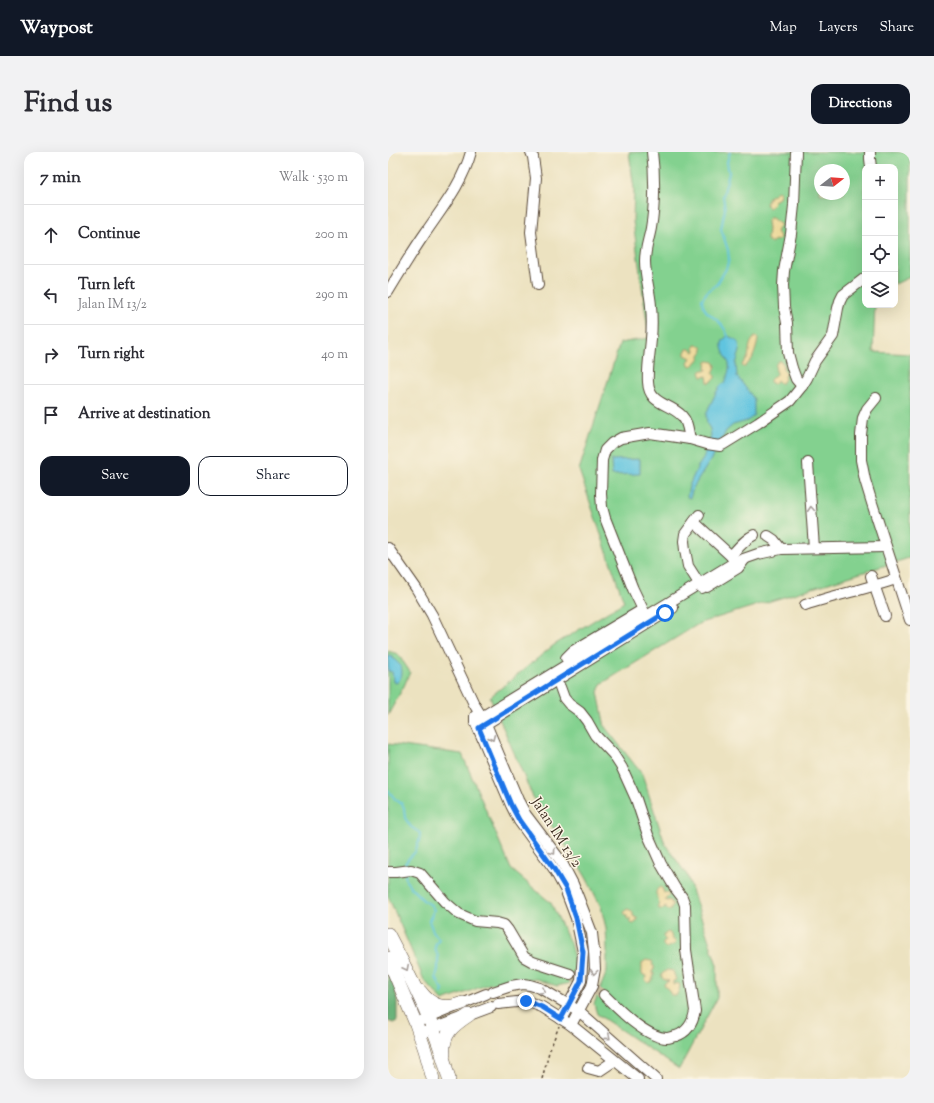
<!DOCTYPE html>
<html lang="en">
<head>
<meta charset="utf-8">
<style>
  body { margin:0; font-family:"Sorts Mill Goudy",serif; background:#f2f2f3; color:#2b2b33 }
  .controls { position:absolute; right:12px; top:12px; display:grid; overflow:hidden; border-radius:8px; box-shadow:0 4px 16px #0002 }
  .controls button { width:36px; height:36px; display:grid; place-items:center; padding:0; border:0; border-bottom:1px solid #e1e1e2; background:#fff; color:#2b2b33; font:20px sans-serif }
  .compass { position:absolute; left:426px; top:12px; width:36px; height:36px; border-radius:50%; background:#fff; box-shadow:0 4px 16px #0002; rotate:73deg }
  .stop { position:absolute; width:12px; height:12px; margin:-9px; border:3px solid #1a73e8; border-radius:50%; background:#fff }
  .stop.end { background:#1a73e8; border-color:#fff; box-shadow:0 1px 4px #0008 }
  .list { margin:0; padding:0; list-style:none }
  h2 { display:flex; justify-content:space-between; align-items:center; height:52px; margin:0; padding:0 16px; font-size:17px }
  h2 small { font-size:13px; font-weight:400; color:#7c7c81 }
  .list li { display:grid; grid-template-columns:26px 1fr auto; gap:12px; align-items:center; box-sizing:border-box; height:60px; padding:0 16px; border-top:1px solid #e1e1e2 }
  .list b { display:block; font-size:15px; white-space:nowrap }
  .list p { margin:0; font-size:13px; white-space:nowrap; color:#7c7c81 }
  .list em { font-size:13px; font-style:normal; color:#7c7c81 }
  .actions { display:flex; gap:8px; padding:12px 16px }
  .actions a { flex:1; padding:9px 0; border:1px solid #111827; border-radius:12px; text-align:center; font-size:14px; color:#111827 }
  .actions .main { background:#111827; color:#fff }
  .icon { flex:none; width:22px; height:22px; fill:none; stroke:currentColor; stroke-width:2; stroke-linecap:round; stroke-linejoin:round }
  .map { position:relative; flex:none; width:522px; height:927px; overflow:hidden; border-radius:12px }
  header { display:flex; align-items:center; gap:24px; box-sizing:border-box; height:56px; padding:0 20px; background:#111827; color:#fff }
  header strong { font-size:19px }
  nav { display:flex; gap:22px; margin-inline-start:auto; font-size:14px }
  .intro { display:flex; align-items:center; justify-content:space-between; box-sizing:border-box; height:96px; padding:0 24px }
  h1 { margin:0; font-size:28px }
  .button { padding:10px 18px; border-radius:12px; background:#111827; color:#fff; font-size:14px; font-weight:700 }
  main { display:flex; gap:24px; padding:0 24px }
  aside { flex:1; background:#fff; border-radius:12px; box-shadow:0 4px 16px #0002 }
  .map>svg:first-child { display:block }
  .green { fill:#83d18f; stroke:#5f7e56; fill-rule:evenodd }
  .forest { fill:#6ab37a; stroke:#526e4c }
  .sand { fill:#eeda9e; stroke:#94825e }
  .water { fill:#61c4df; stroke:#4e777e }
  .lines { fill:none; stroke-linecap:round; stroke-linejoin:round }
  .stream { stroke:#61c4df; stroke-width:2 }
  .minor-tunnel { stroke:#c9bda0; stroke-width:10; stroke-dasharray:10 5; stroke-linecap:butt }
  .minor-casing { stroke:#564636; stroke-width:12 }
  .major-casing { stroke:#564636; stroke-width:14 }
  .path { stroke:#564636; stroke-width:1.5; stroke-dasharray:3 3; stroke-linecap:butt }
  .minor { stroke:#fff; stroke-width:10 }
  .major { stroke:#fff; stroke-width:13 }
  .oneway { stroke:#a79f9a }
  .route { stroke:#1a73e8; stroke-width:5 }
  .labels { text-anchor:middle; stroke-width:3; stroke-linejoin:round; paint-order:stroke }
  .street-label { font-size:15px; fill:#3b2a1e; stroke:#fcf5e5 }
</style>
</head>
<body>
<header>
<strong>Waypost</strong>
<nav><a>Map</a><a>Layers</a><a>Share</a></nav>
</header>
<div class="intro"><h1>Find us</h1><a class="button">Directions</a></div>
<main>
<aside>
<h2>7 min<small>Walk · 530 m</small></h2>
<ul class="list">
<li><svg class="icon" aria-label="ahead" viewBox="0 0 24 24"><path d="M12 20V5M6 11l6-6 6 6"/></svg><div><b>Continue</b></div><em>200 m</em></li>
<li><svg class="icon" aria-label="left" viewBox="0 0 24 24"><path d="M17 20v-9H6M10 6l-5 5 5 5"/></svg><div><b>Turn left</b><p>Jalan IM 13/2</p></div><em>290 m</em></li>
<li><svg class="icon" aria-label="right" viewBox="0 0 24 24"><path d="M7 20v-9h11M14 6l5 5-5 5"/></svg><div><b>Turn right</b></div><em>40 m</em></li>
<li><svg class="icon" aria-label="arrive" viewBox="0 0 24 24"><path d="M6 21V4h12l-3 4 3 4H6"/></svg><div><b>Arrive at destination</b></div></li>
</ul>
<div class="actions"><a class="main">Save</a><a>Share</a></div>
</aside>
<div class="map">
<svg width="522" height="927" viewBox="0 0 522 927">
  <rect width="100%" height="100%" fill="#fcf5e5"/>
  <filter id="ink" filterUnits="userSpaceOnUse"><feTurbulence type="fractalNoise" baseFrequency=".025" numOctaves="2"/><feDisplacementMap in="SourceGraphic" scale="8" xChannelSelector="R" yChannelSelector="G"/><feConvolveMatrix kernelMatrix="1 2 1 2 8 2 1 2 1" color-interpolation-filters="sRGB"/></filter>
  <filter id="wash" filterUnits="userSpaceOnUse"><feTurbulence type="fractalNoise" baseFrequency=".012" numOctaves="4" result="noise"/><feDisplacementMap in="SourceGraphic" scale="16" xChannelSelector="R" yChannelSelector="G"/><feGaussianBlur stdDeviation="0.9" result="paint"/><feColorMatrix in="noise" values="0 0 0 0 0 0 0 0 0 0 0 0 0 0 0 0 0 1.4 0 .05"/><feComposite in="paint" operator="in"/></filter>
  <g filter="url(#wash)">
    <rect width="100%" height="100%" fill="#ece2c0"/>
    <g class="green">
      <path d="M 241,0 L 522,0 L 522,125 L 507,132 L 507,15 L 477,15 L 477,153 L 487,153 L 485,200 L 522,202 L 522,407 L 521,406 L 312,471 L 213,532 L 210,540 L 217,575 L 254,622 L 277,692 L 299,723 L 329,813 L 329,846 L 291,917 L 209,862 L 206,852 L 219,819 L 219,797 L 218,776 L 213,755 L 199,727 L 186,705 L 153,659 L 144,643 L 102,545 L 166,493 L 236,450 L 191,318 L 232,191 L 261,186 L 245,69 L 246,37 ZM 432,18 L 456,18 L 456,42 L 432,42 Z"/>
      <polygon points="0,499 10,502 22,520 16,534 0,563"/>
      <polygon points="0,592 74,602 123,717 163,751 182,791 188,814 182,831 169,834 148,827 101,832 55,849 36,828 0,744"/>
    </g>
    <polygon class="forest" points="0,820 7,837 9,847 9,869 5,871 0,869"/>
    <g class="sand">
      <polygon points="390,39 392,41 391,46 386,49 385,53 381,56 378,52 382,44 385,43 387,41"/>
      <polygon points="381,66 384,66 393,73 390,76 388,80 391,82 392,86 389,89 387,88 383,91 380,89 379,87 380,77 379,69"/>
      <path d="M 367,185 L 369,185 L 370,187 C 369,194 367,200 364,207 C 362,210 359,212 357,215 L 355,215 L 354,213 C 356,211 359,208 360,205 C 362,197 360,192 367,185 Z"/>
      <polygon points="307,193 313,194 314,195 315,199 312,203 312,207 309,209 306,213 302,214 300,210 303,206 297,203 297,200 299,197 302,197 306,200 307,199 306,196"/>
      <polygon points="321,209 326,210 328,214 325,222 327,224 327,226 322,231 320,230 319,224 314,225 312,220 315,218 319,218 318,215 319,210"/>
      <path d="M 391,209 L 393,209 L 396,213 L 395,216 L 398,220 L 396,225 L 397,227 L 394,231 L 392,231 L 389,228 L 388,230 L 386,232 L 382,230 L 382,228 L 389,221 C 387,217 386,212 391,209 Z"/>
      <path d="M 272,735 L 274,736 L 276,741 L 278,740 L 281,743 L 277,748 L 279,749 L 282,748 L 285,753 L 282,758 L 278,757 L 277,754 L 276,757 L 271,757 C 270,751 272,747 268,742 C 268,738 269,737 272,735 Z"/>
      <polygon points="239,757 242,758 245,761 245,764 250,767 246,772 243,771 242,767 239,767 239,764 236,761"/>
      <polygon points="281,780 283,783 284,787 286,788 288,791 287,792 278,796 275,793 275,790 278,788 275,785 278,781"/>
      <path d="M 258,808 L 263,809 L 265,810 L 264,813 L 266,814 L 266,818 L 265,818 L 264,820 L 266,821 C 266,826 262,835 257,828 L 258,824 L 254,822 L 254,811 Z"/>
      <polygon points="279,818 285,819 288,828 285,829 285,833 289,831 292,833 291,838 288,844 283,843 280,837 277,835 276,832 281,829 276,828 273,824 275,821"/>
    </g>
    <g class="water">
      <path d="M 340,184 L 349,188 L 351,192 L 352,199 L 348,212 L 349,224 L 366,247 L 366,264 L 359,269 L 345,273 L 338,279 L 327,301 L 305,336 L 302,346 L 299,345 L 301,334 L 309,316 L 315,307 L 323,284 L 322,277 L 319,272 L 318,263 L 321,255 L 331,235 L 334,232 L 337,231 C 339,225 342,218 341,212 C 338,203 327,191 340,184 Z"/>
      <polygon points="252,307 252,322 224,323 223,308"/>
      <path d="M 0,504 L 3,504 L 13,514 C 15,521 14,525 9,531 L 5,530 L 4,520 L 0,519 Z"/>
    </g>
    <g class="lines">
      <g class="stream">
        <path d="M 340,184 C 338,179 335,174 331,170 C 322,161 315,161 314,147 L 319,140 L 329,132 L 338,117 L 341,107 L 340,98 L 333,77 L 337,57 L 335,44 L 341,21 L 339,10 L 342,0"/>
        <path d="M 0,638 L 7,647 L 14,652 L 16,656 L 17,666 L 23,675 L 32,681 C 32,687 30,694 27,700 C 23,705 17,708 16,715"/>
        <polyline points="17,721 18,729 24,737 35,748 43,753 46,758 41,769 45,779 51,787 48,791 47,795 50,805 50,817 48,825 51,832 55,838 54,841"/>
      </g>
    </g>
  </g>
  <g filter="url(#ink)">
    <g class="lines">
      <polyline class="minor-tunnel" points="182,822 216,843"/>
      <defs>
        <g id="minor">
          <polyline points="143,0 145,5 148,26 143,80 150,133"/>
          <path d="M 264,0 C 267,23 267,53 263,76 C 261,87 257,97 257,109 C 257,124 262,139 263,154 C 264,165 264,176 263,187 C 262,201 259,216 260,230 C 261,253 282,251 294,264 C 300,270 300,279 302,287"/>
          <polyline points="408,0 406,53 403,82 396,119 395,133 396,155 399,171 400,201 404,216 408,227 414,234"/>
          <polyline points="482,0 482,7 483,15"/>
          <path d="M 0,140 C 12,120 24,100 38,80 C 55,55 75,30 83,0"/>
          <polyline points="488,246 479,257 475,266 473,283 473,308 477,328 484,351 522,468"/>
          <polyline points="420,311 426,396"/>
          <polyline points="311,363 297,382 296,389 297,398 300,414 314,436"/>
          <polyline points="306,370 343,404 350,415"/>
          <polyline points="380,384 386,388 393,397"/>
          <polyline points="0,396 28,436 44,463 86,552 98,572 130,648 138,663 173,709 185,732 196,760 204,781 206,799 207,817 204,834 183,873"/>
          <path d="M 343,404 C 350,396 357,387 366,383"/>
          <polyline points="483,424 497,464"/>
          <polyline points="319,435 350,416 357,407"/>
          <path d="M 417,453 C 447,443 478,437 508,427"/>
          <polyline points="258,464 245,437 217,366 214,355 213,342 214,308 217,298 224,291 233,286 262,281 302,287 319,292 332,294 336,292 370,271 402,249 414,234 419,226 427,209 445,184 450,156 452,149 455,143 477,126"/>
          <polyline points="178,506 185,499 254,458"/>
          <path d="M 172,535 L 176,546 L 181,552 L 192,560 L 199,569 L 207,583 L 225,602 L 234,616 L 248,647 L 260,683 L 273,712 L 287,736 L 294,745 L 297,753 L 298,798 L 307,859 C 305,871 300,880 288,884 C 285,884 282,886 279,886 C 258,886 230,857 216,843"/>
          <polyline points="87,564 87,569 123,653 131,669 166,717 177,737 188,766 195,800 193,829 173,867"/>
          <polyline points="87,569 347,410 370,402 393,397 498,395"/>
          <polyline points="93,575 285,456"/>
          <polyline points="0,720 8,720 23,718 32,721 57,750 71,762 87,769 109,771 116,773 120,778 136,805 145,810 182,822"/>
          <polyline points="105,840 123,834 135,832 142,833 152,836 191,859 268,927"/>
          <polyline points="110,852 138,849 154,855 183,873 250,927"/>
          <polyline points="35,868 98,842"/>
          <polyline points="39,879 103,855"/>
          <polyline points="200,916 211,919 226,909"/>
        </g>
        <g id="major">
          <path d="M 0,782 C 24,828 49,876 61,927"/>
          <polyline points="0,806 28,872 37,898 45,927"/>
          <path d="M 32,839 C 44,855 56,858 75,851"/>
          <path d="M 56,902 C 54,881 66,873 81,863"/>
        </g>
      </defs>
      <use href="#minor" class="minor-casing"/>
      <use href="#major" class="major-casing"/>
      <polyline class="path" points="154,927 161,900 171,874"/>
      <use href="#minor" class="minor"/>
      <use href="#major" class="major"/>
    </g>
    <defs><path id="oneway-chevron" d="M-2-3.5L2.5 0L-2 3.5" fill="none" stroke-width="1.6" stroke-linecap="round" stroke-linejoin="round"/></defs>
    <g class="oneway">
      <use href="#oneway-chevron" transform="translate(423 357) rotate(-94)"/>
      <use href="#oneway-chevron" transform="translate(104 586) rotate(67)"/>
      <use href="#oneway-chevron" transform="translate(165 700) rotate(53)"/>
      <use href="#oneway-chevron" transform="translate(18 816) rotate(63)"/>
      <use href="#oneway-chevron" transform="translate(206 820) rotate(98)"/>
      <use href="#oneway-chevron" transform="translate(155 839) rotate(29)"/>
      <use href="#oneway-chevron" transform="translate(220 885) rotate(41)"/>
    </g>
  </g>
  <g class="lines" filter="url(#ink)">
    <polyline class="route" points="138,849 154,855 173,867 193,829 195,800 188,766 178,737 166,717 131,668 123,653 91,576 277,461"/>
  </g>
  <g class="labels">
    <g class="street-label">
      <text transform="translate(169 680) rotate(57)" y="5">Jalan IM 13/2</text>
    </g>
  </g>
</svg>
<div class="controls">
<button>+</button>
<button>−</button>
<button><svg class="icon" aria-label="locate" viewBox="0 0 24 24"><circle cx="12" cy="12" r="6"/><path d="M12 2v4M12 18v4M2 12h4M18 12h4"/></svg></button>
<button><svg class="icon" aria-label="layers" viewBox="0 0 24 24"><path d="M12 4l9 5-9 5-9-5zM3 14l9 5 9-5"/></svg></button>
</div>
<svg class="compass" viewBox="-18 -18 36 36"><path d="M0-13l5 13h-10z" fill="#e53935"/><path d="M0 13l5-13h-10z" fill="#7c7c81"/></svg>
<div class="stop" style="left:277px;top:461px"></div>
<div class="stop end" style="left:138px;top:849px"></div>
</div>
</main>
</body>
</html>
